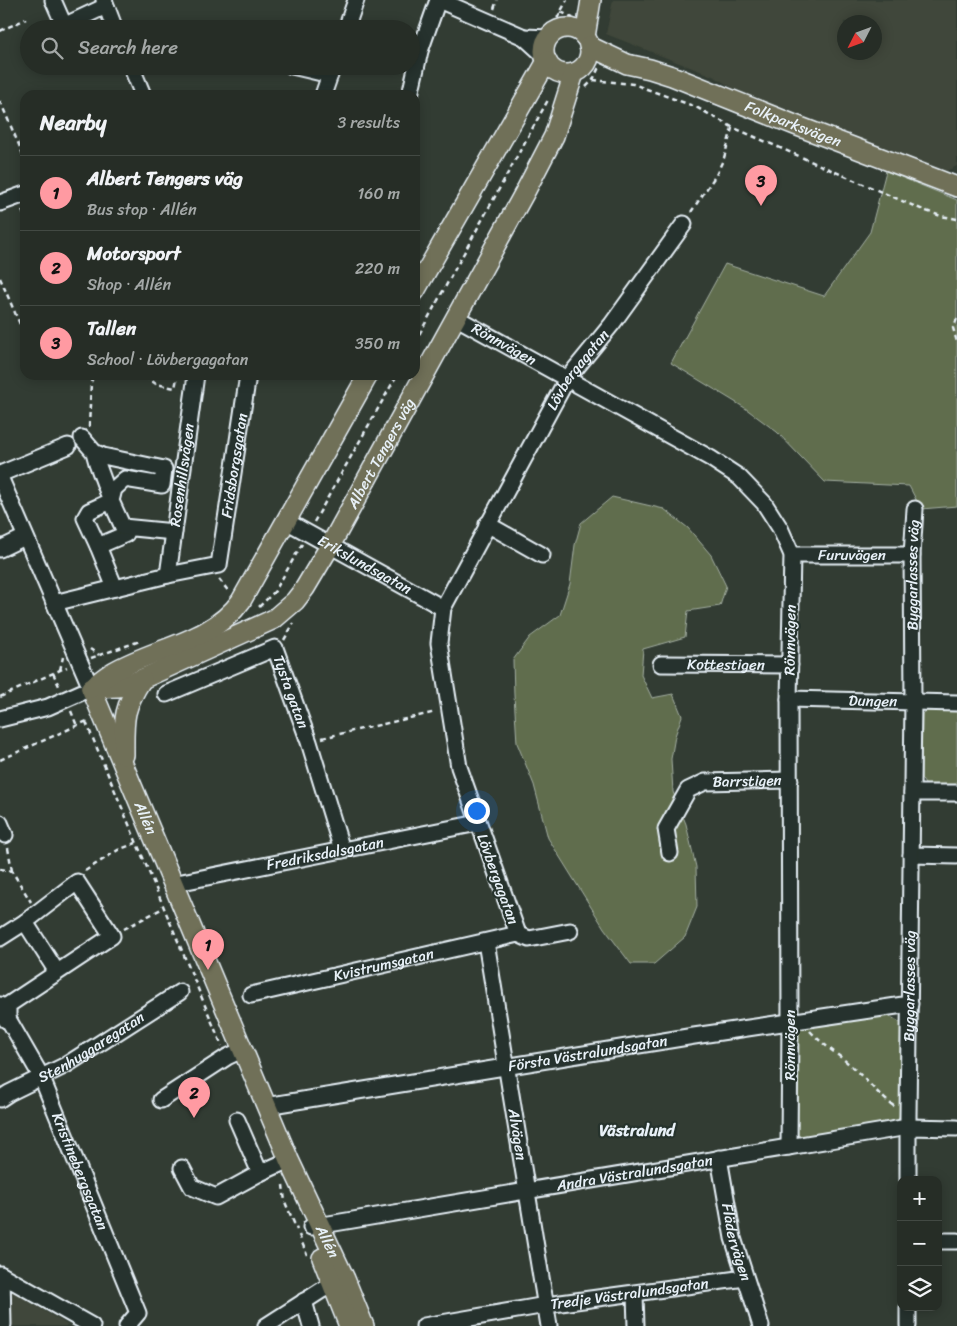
<!DOCTYPE html>
<html lang="en">
<head>
<meta charset="utf-8">
<style>
  body { margin:0; font-family:Sriracha,sans-serif; background:#323932; color:#f1f3f6 }
  .controls { position:absolute; right:15px; bottom:15px; display:grid; overflow:hidden; border-radius:10px; box-shadow:0 2px 12px #0003 }
  .controls button { width:45px; height:45px; display:grid; place-items:center; padding:0; border:0; border-bottom:1px solid #424943; background:#262d26; color:#f1f3f6; font:25px sans-serif }
  .compass { position:absolute; left:837px; top:15px; width:45px; height:45px; border-radius:50%; background:#262d26; box-shadow:0 2px 12px #0003; rotate:228deg }
  .you { position:absolute; left:476px; top:810px; width:18px; height:18px; margin:-12px; border:4px solid #fff; border-radius:50%; background:#1a73e8; box-shadow:0 0 0 8px #1a73e833 }
  .badge { display:grid; place-items:center; width:32px; height:32px; border-radius:50%; background:#ff9aa2; color:#111; font-size:16px; font-weight:700 }
  .pin { position:absolute; translate:-50% -41px; filter:drop-shadow(0 1px 2px #0008) }
  .pin::after { content:''; position:absolute; top:26px; width:18px; height:15px; background:inherit; clip-path:polygon(0 0,100% 0,50% 100%) }
  .list { margin:0; padding:0; list-style:none }
  h2 { display:flex; justify-content:space-between; align-items:center; height:65px; margin:0; padding:0 20px; font-size:21px }
  h2 small { font-size:16px; font-weight:400; color:#a4a8a7 }
  .list li { display:grid; grid-template-columns:32px 1fr auto; gap:15px; align-items:center; box-sizing:border-box; height:75px; padding:0 20px; border-top:1px solid #424943 }
  .list b { display:block; font-size:19px; white-space:nowrap }
  .list p { margin:0; font-size:16px; white-space:nowrap; color:#a4a8a7 }
  .list em { font-size:16px; font-style:normal; color:#a4a8a7 }
  .icon { flex:none; width:28px; height:28px; fill:none; stroke:currentColor; stroke-width:2; stroke-linecap:round; stroke-linejoin:round }
  .map { position:relative; flex:none; width:957px; height:1326px; overflow:hidden }
  .search { position:absolute; background:#262d26; box-shadow:0 2px 12px #0003; left:20px; top:20px; width:400px; height:55px; display:flex; align-items:center; gap:12px; box-sizing:border-box; padding:0 18px; border-radius:28px; color:#a4a8a7; font-size:19px }
  .panel { position:absolute; background:#262d26; box-shadow:0 2px 12px #0003; left:20px; top:90px; width:400px; height:290px; border-radius:15px }
  .map>svg:first-child { display:block }
  .built { fill:#40473a; fill-rule:evenodd }
  .green { fill:#606d4e; stroke:#a4afa3 }
  .lines { fill:none; stroke-linecap:round; stroke-linejoin:round }
  .minor-casing { stroke:#e8f1f8; stroke-width:19 }
  .major-casing { stroke:#e8f1f8; stroke-width:22 }
  .path { stroke:#e8f1f8; stroke-width:2.5; stroke-dasharray:5 4; stroke-linecap:butt }
  .minor { stroke:#26332d; stroke-width:15 }
  .major { stroke:#706f59; stroke-width:19 }
  .labels { text-anchor:middle; stroke-width:4.5; stroke-linejoin:round; paint-order:stroke }
  .street-label { font-size:15px; fill:#e8f1f8; stroke:#26332d }
  .neighbourhood-label { font-size:16px; font-weight:bold; fill:#e8f1f8; stroke:#26332d }
</style>
</head>
<body>
<div class="map">
<svg width="957" height="1326" viewBox="0 0 957 1326">
  <rect width="100%" height="100%" fill="#323c33"/>
  <filter id="ink" filterUnits="userSpaceOnUse"><feTurbulence type="fractalNoise" baseFrequency=".02" numOctaves="2"/><feDisplacementMap in="SourceGraphic" scale="10" xChannelSelector="R" yChannelSelector="G"/><feConvolveMatrix kernelMatrix="1 2 1 2 8 2 1 2 1" color-interpolation-filters="sRGB"/></filter>
  <g filter="url(#ink)">
    <g class="built">
      <path d="M 613,0 L 957,0 L 957,166 L 944,172 L 738,92 L 715,77 L 606,34 ZM 844,22 L 874,22 L 874,52 L 844,52 Z"/>
      <polygon points="0,1284 69,1326 0,1326"/>
    </g>
    <g class="green">
      <polygon points="886,171 957,200 957,506 921,509 909,486 825,482 777,432 745,408 671,363 725,264 824,296 870,232"/>
      <polygon points="612,497 664,509 688,528 711,555 726,586 720,606 688,611 685,637 643,649 641,675 652,698 673,694 682,716 675,736 671,759 673,792 686,824 696,867 697,907 685,937 654,964 631,964 604,928 548,838 534,785 517,743 514,695 513,660 530,637 560,615 570,584 575,545 581,523"/>
      <polygon points="928,710 957,710 957,786 927,787 921,778 922,714"/>
      <path d="M 881,1015 C 891,1016 898,1020 904,1027 L 900,1114 L 898,1120 L 892,1124 L 799,1137 L 798,1135 L 796,1123 L 798,1031 L 806,1026 Z"/>
    </g>
    <g class="lines">
      <defs>
        <g id="minor">
          <polyline points="53,0 64,25"/>
          <polyline points="104,0 115,29"/>
          <polyline points="439,0 524,37 545,56"/>
          <polyline points="57,29 106,6"/>
          <polyline points="346,29 356,0"/>
          <polyline points="524,37 549,38"/>
          <polyline points="131,66 143,95"/>
          <polyline points="292,66 330,75"/>
          <polyline points="323,95 333,66"/>
          <polyline points="410,95 420,51 438,0"/>
          <polyline points="0,203 25,194"/>
          <path id="s1" d="M 455,317 L 710,458 L 739,477 L 764,503 L 780,528 L 792,555 L 789,699 L 790,1022 L 789,1147"/>
          <polyline points="82,438 94,452 103,456 164,469 162,485 125,479 114,489 111,501 126,534 98,546 85,518 89,511 111,501 97,463 94,452"/>
          <polyline points="0,474 68,446"/>
          <polyline points="0,477 91,688 48,707 0,719"/>
          <path id="s2" d="M 286,521 L 443,608"/>
          <polyline points="487,524 542,555"/>
          <polyline points="123,527 174,532"/>
          <polyline points="98,546 115,588"/>
          <polyline points="0,549 25,537"/>
          <path id="s3" d="M 792,555 L 912,555"/>
          <path id="s4" d="M 168,575 L 196,375"/>
          <path id="s5" d="M 54,603 L 168,575 L 219,565 L 248,375"/>
          <path id="s6" d="M 661,664 L 790,665"/>
          <path id="s7" d="M 166,694 L 275,648 L 309,742 L 342,850"/>
          <path id="s8" d="M 789,699 L 957,703"/>
          <polyline points="912,793 957,793"/>
          <polyline points="0,823 5,835"/>
          <path id="s9" d="M 670,853 L 666,829 L 688,790 L 705,782 L 790,780"/>
          <polyline points="911,855 957,856"/>
          <path id="s10" d="M 172,884 L 478,823"/>
          <polyline points="25,922 57,972"/>
          <path id="s11" d="M 518,934 L 459,767 L 439,643 L 443,608 L 567,379 L 612,324 L 684,224"/>
          <polyline points="518,934 529,939 570,931"/>
          <polyline points="0,938 25,922 77,882 112,936 8,1005 8,1018 6,1020"/>
          <path id="s12" d="M 486,942 L 549,1326"/>
          <path id="s13" d="M 251,995 L 518,934"/>
          <path id="s14" d="M 0,1005 L 41,1076 L 138,1313 L 127,1326"/>
          <path id="s15" d="M 0,1099 L 9,1093 L 66,1065 L 180,992"/>
          <polyline points="161,1100 227,1057 242,1050"/>
          <path id="s16" d="M 266,1106 L 694,1036 L 910,1004"/>
          <polyline points="237,1120 260,1173"/>
          <path id="s17" d="M 719,1158 L 733,1238 L 761,1326"/>
          <polyline points="182,1168 192,1187 216,1197 260,1173 289,1160"/>
          <path id="s18" d="M 908,1180 L 908,1116 L 913,701 L 912,555 L 915,509"/>
          <path id="s19" d="M 311,1227 L 908,1127 L 957,1128"/>
          <polyline points="938,1241 957,1241"/>
          <polyline points="0,1274 92,1326"/>
          <polyline points="2,1275 3,1325"/>
          <polyline points="635,1294 636,1326"/>
          <polyline points="304,1301 311,1326"/>
          <polyline points="266,1326 322,1290 341,1280"/>
          <path id="s20" d="M 424,1326 L 546,1305 L 745,1278"/>
          <polyline points="908,1326 908,1307"/>
        </g>
        <g id="major">
          <circle cx="567" cy="51" r="23"/>
          <polyline points="585,37 591,0"/>
          <path id="s21" d="M 589,46 L 627,64 L 650,69 L 672,76 L 795,125 L 957,187"/>
          <polyline points="415,291 547,61"/>
          <path id="s22" d="M 91,688 L 119,687 L 142,679 L 274,619 L 295,601 L 305,588 L 330,546 L 526,190 L 554,136 L 574,73"/>
          <path id="s23" d="M 91,688 L 289,1160 L 345,1279 L 364,1326"/>
          <path d="M 91,688 C 98,683 105,676 113,672 C 155,647 211,643 241,601 L 368,375"/>
          <path d="M 124,755 C 124,720 122,710 142,679"/>
          <polyline points="322,1258 349,1326"/>
        </g>
      </defs>
      <use href="#minor" class="minor-casing"/>
      <use href="#major" class="major-casing"/>
      <g class="path">
        <polyline points="494,9 497,0"/>
        <polyline points="561,12 573,18"/>
        <polyline points="553,26 567,0"/>
        <polyline points="0,31 26,19"/>
        <polyline points="593,80 633,84 696,107 732,127 923,210 941,216 957,219"/>
        <polyline points="586,87 593,80 599,67"/>
        <polyline points="0,101 25,159"/>
        <polyline points="22,210 25,217"/>
        <polyline points="691,212 716,175 724,158 732,128"/>
        <polyline points="0,278 25,336"/>
        <polyline points="957,319 953,328 957,342"/>
        <polyline points="415,342 548,100"/>
        <polyline points="126,375 149,379 156,384 175,388 177,378"/>
        <polyline points="89,427 91,382 94,375"/>
        <polyline points="314,522 397,375"/>
        <polyline points="219,579 229,592"/>
        <polyline points="259,607 275,591 302,544"/>
        <polyline points="284,640 294,623"/>
        <polyline points="90,649 99,655"/>
        <polyline points="91,658 140,641"/>
        <polyline points="60,670 63,657"/>
        <polyline points="53,673 60,688"/>
        <polyline points="0,697 67,667"/>
        <polyline points="71,711 77,726"/>
        <polyline points="86,722 222,1046"/>
        <polyline points="322,738 436,712"/>
        <polyline points="0,760 87,721"/>
        <polyline points="8,848 12,871"/>
        <polyline points="0,869 12,871 31,902"/>
        <polyline points="85,871 118,850 136,843"/>
        <polyline points="124,929 163,908"/>
        <path d="M 810,1031 C 822,1044 836,1053 849,1064 C 865,1078 877,1094 895,1107"/>
        <polyline points="283,1185 285,1202 297,1230"/>
        <polyline points="299,1235 307,1255"/>
      </g>
      <use href="#minor" class="minor"/>
      <use href="#major" class="major"/>
    </g>
  </g>
  <g class="labels">
    <g class="street-label">
      <text dy="5" stroke="none"><textPath href="#s21" startOffset="219">Folkparksvägen</textPath></text>
      <text dy="5" stroke="none"><textPath href="#s1" startOffset="56">Rönnvägen</textPath></text>
      <text dy="5" stroke="none"><textPath href="#s11" startOffset="612">Lövbergagatan</textPath></text>
      <text dy="5" stroke="none"><textPath href="#s22" startOffset="396">Albert Tengers väg</textPath></text>
      <text dy="5" stroke="none"><textPath href="#s5" startOffset="270">Fridsborgsgatan</textPath></text>
      <text dy="5" stroke="none"><textPath href="#s4" startOffset="101">Rosenhillsvägen</textPath></text>
      <text dy="5" stroke="none"><textPath href="#s3" startOffset="60">Furuvägen</textPath></text>
      <text dy="5" stroke="none"><textPath href="#s2" startOffset="90">Erikslundsgatan</textPath></text>
      <text dy="5" stroke="none"><textPath href="#s18" startOffset="605">Byggarlasses väg</textPath></text>
      <text transform="translate(790 640) rotate(-89)" y="5">Rönnvägen</text>
      <text dy="5" stroke="none"><textPath href="#s6" startOffset="65">Kottestigen</textPath></text>
      <text dy="5" stroke="none"><textPath href="#s7" startOffset="165">Tysta gatan</textPath></text>
      <text dy="5" stroke="none"><textPath href="#s8" startOffset="84">Dungen</textPath></text>
      <text dy="5" stroke="none"><textPath href="#s9" startOffset="130">Barrstigen</textPath></text>
      <text dy="5" stroke="none"><textPath href="#s23" startOffset="141">Allén</textPath></text>
      <text dy="5" stroke="none"><textPath href="#s10" startOffset="156">Fredriksdalsgatan</textPath></text>
      <text transform="translate(498 879) rotate(70)" y="5">Lövbergagatan</text>
      <text dy="5" stroke="none"><textPath href="#s13" startOffset="136">Kvistrumsgatan</textPath></text>
      <text dy="5" stroke="none"><textPath href="#s18" startOffset="194">Byggarlasses väg</textPath></text>
      <text transform="translate(790 1045) rotate(-90)" y="5">Rönnvägen</text>
      <text dy="5" stroke="none"><textPath href="#s15" startOffset="105">Stenhuggaregatan</textPath></text>
      <text dy="5" stroke="none"><textPath href="#s16" startOffset="326">Första Västralundsgatan</textPath></text>
      <text dy="5" stroke="none"><textPath href="#s12" startOffset="195">Alvägen</textPath></text>
      <text dy="5" stroke="none"><textPath href="#s14" startOffset="185">Kristinebergsgatan</textPath></text>
      <text dy="5" stroke="none"><textPath href="#s19" startOffset="328">Andra Västralundsgatan</textPath></text>
      <text dy="5" stroke="none"><textPath href="#s23" startOffset="602">Allén</textPath></text>
      <text dy="5" stroke="none"><textPath href="#s17" startOffset="86">Flädervägen</textPath></text>
      <text dy="5" stroke="none"><textPath href="#s20" startOffset="208">Tredje Västralundsgatan</textPath></text>
    </g>
    <g class="neighbourhood-label">
      <text x="637" y="1136">Västralund</text>
    </g>
  </g>
</svg>
<div class="controls">
<button>+</button>
<button>−</button>
<button><svg class="icon" aria-label="layers" viewBox="0 0 24 24"><path d="M12 4l9 5-9 5-9-5zM3 14l9 5 9-5"/></svg></button>
</div>
<svg class="compass" viewBox="-18 -18 36 36"><path d="M0-13l5 13h-10z" fill="#e53935"/><path d="M0 13l5-13h-10z" fill="#a4a8a7"/></svg>
<div class="you"></div>
<div class="pin badge" style="left:208px;top:970px">1</div>
<div class="pin badge" style="left:194px;top:1118px">2</div>
<div class="pin badge" style="left:761px;top:206px">3</div>
<div class="search"><svg class="icon" aria-label="search" viewBox="0 0 24 24"><circle cx="10" cy="10" r="6"/><path d="M15 15l6 6"/></svg>Search here</div>
<section class="panel">
<h2>Nearby<small>3 results</small></h2>
<ul class="list">
<li><span class="badge">1</span><div><b>Albert Tengers väg</b><p>Bus stop · Allén</p></div><em>160 m</em></li>
<li><span class="badge">2</span><div><b>Motorsport</b><p>Shop · Allén</p></div><em>220 m</em></li>
<li><span class="badge">3</span><div><b>Tallen</b><p>School · Lövbergagatan</p></div><em>350 m</em></li>
</ul>
</section>
</div>
</body>
</html>
